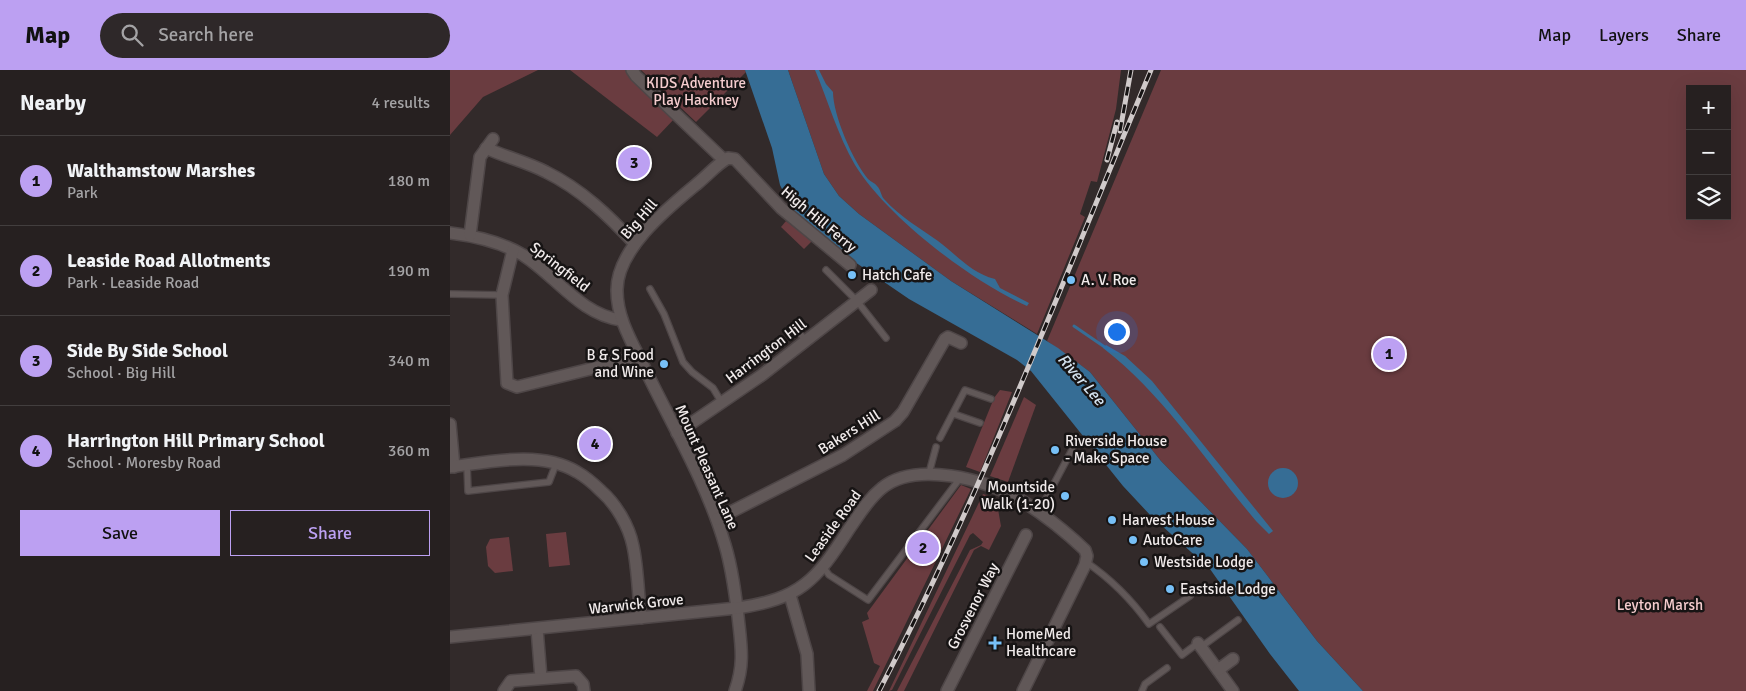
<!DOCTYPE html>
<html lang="en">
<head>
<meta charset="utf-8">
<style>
  body { margin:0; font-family:Signika,sans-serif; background:#2e2829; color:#f1f3f6 }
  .controls { position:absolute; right:15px; top:15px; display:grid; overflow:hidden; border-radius:0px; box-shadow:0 5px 20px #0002 }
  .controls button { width:45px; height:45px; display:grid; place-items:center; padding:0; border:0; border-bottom:1px solid #423e3e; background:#262020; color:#f1f3f6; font:25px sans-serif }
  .you { position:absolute; left:666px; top:261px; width:18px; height:18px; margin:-12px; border:4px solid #fff; border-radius:50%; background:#1a73e8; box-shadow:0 0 0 8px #1a73e833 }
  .badge { display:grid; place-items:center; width:32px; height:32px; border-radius:50%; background:#bca0f2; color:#111; font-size:16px; font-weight:700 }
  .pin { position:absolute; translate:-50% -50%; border:2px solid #fff; box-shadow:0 1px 5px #0006 }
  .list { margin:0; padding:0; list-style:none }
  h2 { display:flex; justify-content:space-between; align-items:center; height:65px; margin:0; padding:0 20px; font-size:21px }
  h2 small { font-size:16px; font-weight:400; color:#a4a3a5 }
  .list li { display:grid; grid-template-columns:32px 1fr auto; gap:15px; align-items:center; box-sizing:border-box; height:90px; padding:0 20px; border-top:1px solid #423e3e }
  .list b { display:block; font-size:19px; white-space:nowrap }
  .list p { margin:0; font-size:16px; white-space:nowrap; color:#a4a3a5 }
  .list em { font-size:16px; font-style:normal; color:#a4a3a5 }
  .actions { display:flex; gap:10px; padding:15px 20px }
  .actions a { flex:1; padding:11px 0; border:1px solid #bca0f2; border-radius:0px; text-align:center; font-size:18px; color:#bca0f2 }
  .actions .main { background:#bca0f2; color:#111 }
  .icon { flex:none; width:28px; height:28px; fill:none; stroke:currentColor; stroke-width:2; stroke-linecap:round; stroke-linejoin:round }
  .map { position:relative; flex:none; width:1296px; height:621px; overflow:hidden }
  header { display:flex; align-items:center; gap:30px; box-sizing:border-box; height:70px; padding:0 25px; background:#bca0f2; color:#111 }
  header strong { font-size:24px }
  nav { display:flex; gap:28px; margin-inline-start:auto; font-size:18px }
  .search { width:350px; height:45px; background:#2e2829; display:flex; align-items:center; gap:12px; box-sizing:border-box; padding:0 18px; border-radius:28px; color:#a4a3a5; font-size:19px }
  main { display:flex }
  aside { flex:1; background:#262020 }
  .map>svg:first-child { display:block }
  .green { fill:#6a3c40; fill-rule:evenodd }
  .water { fill:#366d95 }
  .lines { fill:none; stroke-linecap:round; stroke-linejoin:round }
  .stream { stroke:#366d95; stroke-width:3 }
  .lane-casing { stroke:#4e4647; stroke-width:8 }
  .street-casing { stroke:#4e4647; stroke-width:14 }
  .lane { stroke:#615858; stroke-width:5.5 }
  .street { stroke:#615858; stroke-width:11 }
  .rail-casing { stroke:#d0caca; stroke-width:5 }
  .rail { stroke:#171414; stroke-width:3; stroke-dasharray:9; stroke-linecap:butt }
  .poi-dot { fill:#77c0f7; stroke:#171414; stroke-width:2 }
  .labels { text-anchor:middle; stroke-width:5; stroke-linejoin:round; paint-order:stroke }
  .park-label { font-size:15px; fill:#f5ccce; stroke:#171414 }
  .street-label { font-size:15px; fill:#f1ebeb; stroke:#171414 }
  .poi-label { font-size:15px; fill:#f1ebeb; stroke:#171414; text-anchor:start }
  .water-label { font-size:16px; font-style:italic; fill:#d5e4f1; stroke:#171414 }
</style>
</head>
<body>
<header>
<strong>Map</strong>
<div class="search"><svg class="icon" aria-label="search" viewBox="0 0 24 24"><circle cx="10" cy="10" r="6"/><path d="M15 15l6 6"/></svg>Search here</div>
<nav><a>Map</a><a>Layers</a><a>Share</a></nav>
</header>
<main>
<aside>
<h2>Nearby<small>4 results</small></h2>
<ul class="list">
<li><span class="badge">1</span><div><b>Walthamstow Marshes</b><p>Park</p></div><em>180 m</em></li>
<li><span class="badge">2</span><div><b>Leaside Road Allotments</b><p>Park · Leaside Road</p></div><em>190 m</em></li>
<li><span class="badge">3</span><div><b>Side By Side School</b><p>School · Big Hill</p></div><em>340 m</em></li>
<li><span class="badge">4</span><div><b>Harrington Hill Primary School</b><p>School · Moresby Road</p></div><em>360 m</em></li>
</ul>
<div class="actions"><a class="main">Save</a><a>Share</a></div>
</aside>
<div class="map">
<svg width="1296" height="621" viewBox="0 0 1296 621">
  <rect width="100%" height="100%" fill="#322a2a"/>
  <g class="green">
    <polygon points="0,0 88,0 33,27 0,65"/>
    <polygon points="120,0 178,0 226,47 207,67"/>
    <polygon points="191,0 295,0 296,2 246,52"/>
    <polygon points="338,0 671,0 666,39 647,112 641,111 630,144 635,147 587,264 501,211 409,144 389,126 374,104"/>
    <path d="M 711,0 L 1296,0 L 1296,621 L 913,621 L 867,571 L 797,479 L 711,391 L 640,302 L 597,271 ZM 1240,19 L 1277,19 L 1277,146 L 1240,146 Z"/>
    <polygon points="336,151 362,171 354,179 331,157"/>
    <polygon points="550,320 562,322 530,402 516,397 544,328"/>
    <polygon points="574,327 586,335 558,412 540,406"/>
    <polygon points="511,415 521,419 423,621 417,621 430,596 424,593 412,552 419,549 417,543"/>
    <polygon points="533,424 546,428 551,456 539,480 531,476 524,480 454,621 447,621 520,480 531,475 533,472 523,463 520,465 442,620 439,621"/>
    <polygon points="116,462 120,495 99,497 96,464"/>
    <polygon points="59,467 63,501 45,503 38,496 36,477 40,469"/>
  </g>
  <g class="water">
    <polygon points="295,0 338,0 374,104 389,126 409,144 501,211 608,278 640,302 711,391 797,479 867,571 913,621 849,621 820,584 760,499 701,446 673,416 581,301 567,290 459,229 383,177 342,143 341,137 330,115 322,78"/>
    <path d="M 365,0 L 369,0 L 376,14 L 383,22 C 383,45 403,91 418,109 C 421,112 425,113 427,116 C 431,120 431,126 434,129 C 450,147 470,158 488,171 C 508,186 521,203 545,209 L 550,218 L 579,233 L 577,236 C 521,211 437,147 405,95 C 388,66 378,31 365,0 Z"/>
    <path d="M 656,275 L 675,286 L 702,311 L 823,461 L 819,464 L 806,451 C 757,393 714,325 653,278 Z"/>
    <circle cx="833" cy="413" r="15"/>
  </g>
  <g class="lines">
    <polyline class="stream" points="624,256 656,278"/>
    <defs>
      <g id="lane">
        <polyline points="376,200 407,231 436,268"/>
        <polyline points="200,219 214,244 233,292 242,302 263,318 272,333"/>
        <polyline points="0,224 52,225"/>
        <polyline points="347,261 356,270"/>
        <polyline points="504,344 530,353"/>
        <polyline points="490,368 515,320 541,329"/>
        <polyline points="17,395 18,421 99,412 106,394"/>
        <polyline points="479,403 486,377"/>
        <polyline points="589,442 624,376"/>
        <path d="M 636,492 C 661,509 681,529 699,554 L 740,526"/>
        <polyline points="374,498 379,505 418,530 511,407"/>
        <polyline points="710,557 732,585 748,573"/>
        <polyline points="751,577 788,550"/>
        <polyline points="692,621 695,614 717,598"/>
      </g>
      <g id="street">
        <polyline points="182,0 186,6 274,90"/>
        <path d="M 36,78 C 55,87 77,92 96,102 C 131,119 159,146 185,174"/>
        <path d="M 0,163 C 25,166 51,172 73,185 C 106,206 131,245 171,250"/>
        <polyline points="20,165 30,87 43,69"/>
        <polyline points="63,180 52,225 57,313 67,317 189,287"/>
        <path d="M 195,299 C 183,274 167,249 167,221 C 166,179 219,137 248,113 C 258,105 267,94 278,88 L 285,89 L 331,138 L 400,195"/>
        <path d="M 198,305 C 225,360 258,416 275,475 C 282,498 285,522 288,546 C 291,575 295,593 285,621"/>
        <polyline points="0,354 4,397"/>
        <polyline points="227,363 312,305 421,220"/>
        <path d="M 0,397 C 39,392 91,380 127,402 C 136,407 144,414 151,421 C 166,434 179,456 183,476 C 188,499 188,524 191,548"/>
        <polyline points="267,449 393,385 445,351 453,342 495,269 498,267 511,273"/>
        <polyline points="340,525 357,584 359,621"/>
        <polyline points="87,559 91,608"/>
        <path d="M 0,567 L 287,538 C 350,529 366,511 399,459 C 409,445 418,429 432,418 C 465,391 536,409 569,429 C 592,443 615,461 635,480 L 637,486 L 635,495 L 573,621"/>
        <polyline points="748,573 783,621"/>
        <polyline points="768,600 783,589"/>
        <polyline points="54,621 61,611 126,606 133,614 134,621"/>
        <polyline points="497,621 576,465"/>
      </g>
    </defs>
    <use href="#lane" class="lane-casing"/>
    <use href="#street" class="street-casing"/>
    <use href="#lane" class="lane"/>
    <use href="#street" class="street"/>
    <defs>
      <g id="rail">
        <polyline points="670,61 681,0"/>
        <polyline points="657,90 667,52"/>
        <path d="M 429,621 C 533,421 614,208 701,0"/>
      </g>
    </defs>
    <use href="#rail" class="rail-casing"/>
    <use href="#rail" class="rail"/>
  </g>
  <g class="poi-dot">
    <circle cx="402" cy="205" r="5"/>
    <circle cx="621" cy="210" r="5"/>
    <circle cx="214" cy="294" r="5"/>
    <circle cx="605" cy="380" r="5"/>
    <circle cx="615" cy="426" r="5"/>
    <circle cx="662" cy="450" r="5"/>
    <circle cx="683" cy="470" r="5"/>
    <circle cx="694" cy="492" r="5"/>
    <circle cx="720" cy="519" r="5"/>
    <path d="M542.5 565.5h5v5h5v5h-5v5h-5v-5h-5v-5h5z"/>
  </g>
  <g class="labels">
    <g class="park-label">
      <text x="246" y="18">KIDS Adventure<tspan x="246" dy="17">Play Hackney</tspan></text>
      <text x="1210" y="540">Leyton Marsh</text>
    </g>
    <g class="street-label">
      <text transform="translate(189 149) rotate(-49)" y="5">Big Hill</text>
      <text transform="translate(369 149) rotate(40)" y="5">High Hill Ferry</text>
      <text transform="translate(110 197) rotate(38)" y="5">Springfield</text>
      <text transform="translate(316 281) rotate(-37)" y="5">Harrington Hill</text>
      <text transform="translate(399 362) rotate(-32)" y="5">Bakers Hill</text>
      <text transform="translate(257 397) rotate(66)" y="5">Mount Pleasant Lane</text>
      <text transform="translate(383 456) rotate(-54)" y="5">Leaside Road</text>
      <text transform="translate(186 534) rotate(-6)" y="5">Warwick Grove</text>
      <text transform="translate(523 536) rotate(-63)" y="5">Grosvenor Way</text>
    </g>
    <g class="poi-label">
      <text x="412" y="210">Hatch Cafe</text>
      <text x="631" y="215">A. V. Roe</text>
      <text x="204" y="290" text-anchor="end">B &amp; S Food<tspan x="204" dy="17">and Wine</tspan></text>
      <text x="615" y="376">Riverside House<tspan x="615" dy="17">- Make Space</tspan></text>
      <text x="605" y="422" text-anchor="end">Mountside<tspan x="605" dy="17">Walk (1-20)</tspan></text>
      <text x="672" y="455">Harvest House</text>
      <text x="693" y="475">AutoCare</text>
      <text x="704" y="497">Westside Lodge</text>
      <text x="730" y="524">Eastside Lodge</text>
      <text x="556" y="569">HomeMed<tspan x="556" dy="17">Healthcare</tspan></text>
    </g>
    <g class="water-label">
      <text transform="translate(632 309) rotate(49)" y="6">River Lee</text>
    </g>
  </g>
</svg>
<div class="controls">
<button>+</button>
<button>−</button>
<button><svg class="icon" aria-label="layers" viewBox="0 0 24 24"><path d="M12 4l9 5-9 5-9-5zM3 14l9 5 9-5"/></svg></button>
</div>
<div class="you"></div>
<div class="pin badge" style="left:939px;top:284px">1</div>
<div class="pin badge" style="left:473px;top:478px">2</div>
<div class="pin badge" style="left:184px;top:93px">3</div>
<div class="pin badge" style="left:145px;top:374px">4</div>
</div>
</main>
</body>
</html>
